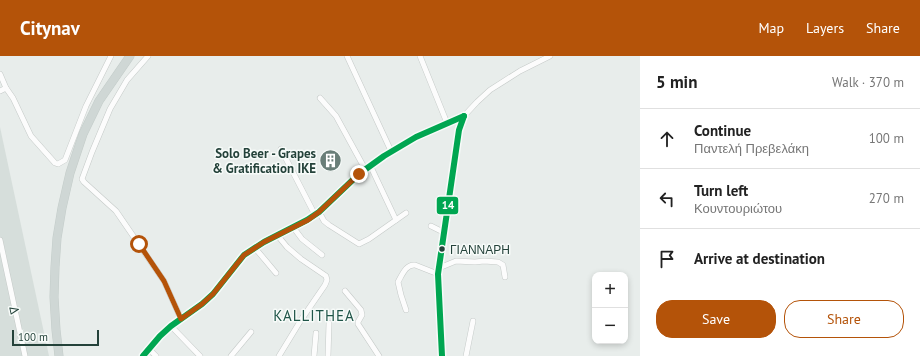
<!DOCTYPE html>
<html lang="en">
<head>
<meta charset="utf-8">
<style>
  body { margin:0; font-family:"PT Sans",sans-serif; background:#f6f6f6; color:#222 }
  .controls { position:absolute; right:12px; bottom:12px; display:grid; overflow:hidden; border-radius:8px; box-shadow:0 2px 6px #0003 }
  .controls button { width:36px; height:36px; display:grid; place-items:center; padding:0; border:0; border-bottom:1px solid #e0e0e0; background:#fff; color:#222; font:20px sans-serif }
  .scale { position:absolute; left:12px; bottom:10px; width:87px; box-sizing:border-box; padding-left:4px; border:2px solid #24423a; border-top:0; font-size:11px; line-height:14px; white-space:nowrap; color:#24423a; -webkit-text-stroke:3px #f7fbf9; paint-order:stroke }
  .stop { position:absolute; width:12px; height:12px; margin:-9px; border:3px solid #b45309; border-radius:50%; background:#fff }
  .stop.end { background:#b45309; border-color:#fff; box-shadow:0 1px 4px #0008 }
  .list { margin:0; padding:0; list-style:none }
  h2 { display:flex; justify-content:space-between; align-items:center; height:52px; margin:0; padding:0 16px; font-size:17px }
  h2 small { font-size:13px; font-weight:400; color:#767676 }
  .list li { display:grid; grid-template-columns:26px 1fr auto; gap:12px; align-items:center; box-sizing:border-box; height:60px; padding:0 16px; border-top:1px solid #e0e0e0 }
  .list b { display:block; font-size:15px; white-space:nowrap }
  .list p { margin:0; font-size:13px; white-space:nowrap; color:#767676 }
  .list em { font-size:13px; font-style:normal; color:#767676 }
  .actions { display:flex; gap:8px; padding:12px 16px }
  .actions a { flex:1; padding:9px 0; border:1px solid #b45309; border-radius:16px; text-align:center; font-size:14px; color:#b45309 }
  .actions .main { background:#b45309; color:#fff }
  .icon { flex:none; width:22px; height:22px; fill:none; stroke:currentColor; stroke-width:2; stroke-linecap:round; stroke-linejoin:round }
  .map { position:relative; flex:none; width:640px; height:300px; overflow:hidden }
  header { display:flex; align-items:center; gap:24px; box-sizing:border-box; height:56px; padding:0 20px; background:#b45309; color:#fff }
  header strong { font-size:19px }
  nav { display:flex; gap:22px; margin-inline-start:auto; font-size:14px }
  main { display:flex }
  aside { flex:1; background:#fff }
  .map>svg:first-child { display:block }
  .built { fill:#d6dedb }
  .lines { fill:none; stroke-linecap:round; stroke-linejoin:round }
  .minor-casing { stroke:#c5cac8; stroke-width:6 }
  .primary-casing { stroke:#c3ccc9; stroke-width:9 }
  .minor { stroke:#fcfcfc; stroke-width:5 }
  .primary { stroke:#cfd7d5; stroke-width:8 }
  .bus-1-casing { stroke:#f7fbf9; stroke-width:9 }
  .bus-1 { stroke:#00a651; stroke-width:6 }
  .route { stroke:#b45309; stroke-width:5 }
  .bus-dot { fill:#24423a; stroke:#f7fbf9; stroke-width:1.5 }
  .labels { text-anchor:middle; stroke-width:3; stroke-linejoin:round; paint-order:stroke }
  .bus-label { font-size:12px; fill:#24423a; stroke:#f7fbf9; text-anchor:start }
  .poi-label { font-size:13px; font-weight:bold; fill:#24423a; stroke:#f7fbf9; text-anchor:end }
  .street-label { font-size:13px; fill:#24423a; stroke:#f7fbf9 }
  .quarter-label { font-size:15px; letter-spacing:1px; fill:#1f5548; stroke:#f7fbf9 }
  .line-badge { stroke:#f7fbf9; stroke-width:1.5 }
  .badge-label { font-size:11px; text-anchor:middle; font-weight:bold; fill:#fff }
</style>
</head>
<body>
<header>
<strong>Citynav</strong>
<nav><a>Map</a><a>Layers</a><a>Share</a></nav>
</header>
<main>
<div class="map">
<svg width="640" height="300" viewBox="0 0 640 300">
  <rect width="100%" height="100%" fill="#e8edeb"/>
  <polygon class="built" points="0,71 49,300 0,300"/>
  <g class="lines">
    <defs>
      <g id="minor">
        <polyline points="148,0 127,24 110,53 92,96 82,123 84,126 116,155 164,225 181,263"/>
        <polyline points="347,0 391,95"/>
        <polyline points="420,0 447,67"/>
        <polyline points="0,18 6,32 0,35"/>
        <polyline points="6,32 13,42 31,80 55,107 58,108 65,104 86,50 111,0"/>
        <polyline points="320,42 336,60 365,113"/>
        <polyline points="281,93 315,159"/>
        <polyline points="370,109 396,164"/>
        <polyline points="319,156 324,165 329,169 359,188 369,183 406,157"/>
        <polyline points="431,170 445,177"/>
        <polyline points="293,171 302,183 322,199"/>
        <polyline points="278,180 287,191 301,203 326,220 327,224 325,229 301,264 279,300"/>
        <polyline points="0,184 25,300"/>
        <polyline points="255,192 276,217"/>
        <polyline points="439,212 456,205 475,206 484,205 498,206 503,209 505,221"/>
        <polyline points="345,235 361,254 362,259 358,266 358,268 379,300"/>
        <path d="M 406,254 L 401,239 L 398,226 C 402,219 406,208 415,209 L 438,218"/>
        <polyline points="171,270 200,300"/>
        <polyline points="149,293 156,300"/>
        <polyline points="143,300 160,280 171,270 202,248 213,238 244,199 264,186 307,164 319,156 359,118 384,100 416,81 464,60 477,46 490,34 520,15 550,0"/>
        <polyline points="231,300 251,276"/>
        <polyline points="314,300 316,277"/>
        <polyline points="328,300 329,267"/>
        <polyline points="442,300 438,218 442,194 459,74 464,60"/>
        <polyline points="466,300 473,265"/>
      </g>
      <polyline id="primary" points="59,300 56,274 54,241 55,211 57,182 62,152 70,117 83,78 99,45 130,0"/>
    </defs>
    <use href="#minor" class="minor-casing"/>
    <use href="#primary" class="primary-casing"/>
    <use href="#minor" class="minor"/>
    <use href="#primary" class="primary"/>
    <defs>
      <g id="bus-1">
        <polyline points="143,300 160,280 171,270 202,248 213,238 244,199 264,186 307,164 319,156 359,118 384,100 416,81 464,60"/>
        <polyline points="442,300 438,218 459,74 464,60"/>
      </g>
    </defs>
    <use href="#bus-1" class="bus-1-casing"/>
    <use href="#bus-1" class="bus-1"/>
  </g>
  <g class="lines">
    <polyline class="route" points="139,188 164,225 181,263 202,248 213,238 244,199 264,186 308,164 319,156 359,118"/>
  </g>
  <defs>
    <symbol id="building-disc" viewBox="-11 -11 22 22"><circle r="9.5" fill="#697e78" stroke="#f7fbf9"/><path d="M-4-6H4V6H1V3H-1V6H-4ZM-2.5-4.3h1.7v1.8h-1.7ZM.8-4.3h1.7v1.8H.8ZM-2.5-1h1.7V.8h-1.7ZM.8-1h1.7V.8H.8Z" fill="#fff"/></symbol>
  </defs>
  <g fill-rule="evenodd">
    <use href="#building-disc" x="318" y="92" width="25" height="25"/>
  </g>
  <circle class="bus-dot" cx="442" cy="193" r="3.5"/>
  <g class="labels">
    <g class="bus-label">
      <text x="450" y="198">ΓΙΑΝΝΑΡΗ</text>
    </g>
    <g class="poi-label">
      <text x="316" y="102">Solo Beer - Grapes<tspan x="316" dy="15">&amp; Gratification IKE</tspan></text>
    </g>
    <g class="street-label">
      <text transform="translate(15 254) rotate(78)" y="5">Δ</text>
    </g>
    <g class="quarter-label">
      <text x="314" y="265">KALLITHEA</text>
    </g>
  </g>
  <rect class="line-badge" x="436" y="140" width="23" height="19" rx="4" fill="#00a651"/>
  <g class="badge-label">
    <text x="448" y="153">14</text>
  </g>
</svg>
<div class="controls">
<button>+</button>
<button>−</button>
</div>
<div class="scale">100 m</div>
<div class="stop" style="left:139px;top:188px"></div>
<div class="stop end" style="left:359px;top:118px"></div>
</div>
<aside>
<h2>5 min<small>Walk · 370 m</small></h2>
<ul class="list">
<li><svg class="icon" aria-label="ahead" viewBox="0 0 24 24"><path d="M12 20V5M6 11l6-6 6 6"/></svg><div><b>Continue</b><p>Παντελή Πρεβελάκη</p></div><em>100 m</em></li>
<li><svg class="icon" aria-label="left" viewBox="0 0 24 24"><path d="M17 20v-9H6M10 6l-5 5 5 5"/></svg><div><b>Turn left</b><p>Κουντουριώτου</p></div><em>270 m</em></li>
<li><svg class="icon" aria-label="arrive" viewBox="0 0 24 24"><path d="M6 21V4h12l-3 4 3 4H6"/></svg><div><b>Arrive at destination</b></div></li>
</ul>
<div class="actions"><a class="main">Save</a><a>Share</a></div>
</aside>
</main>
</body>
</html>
